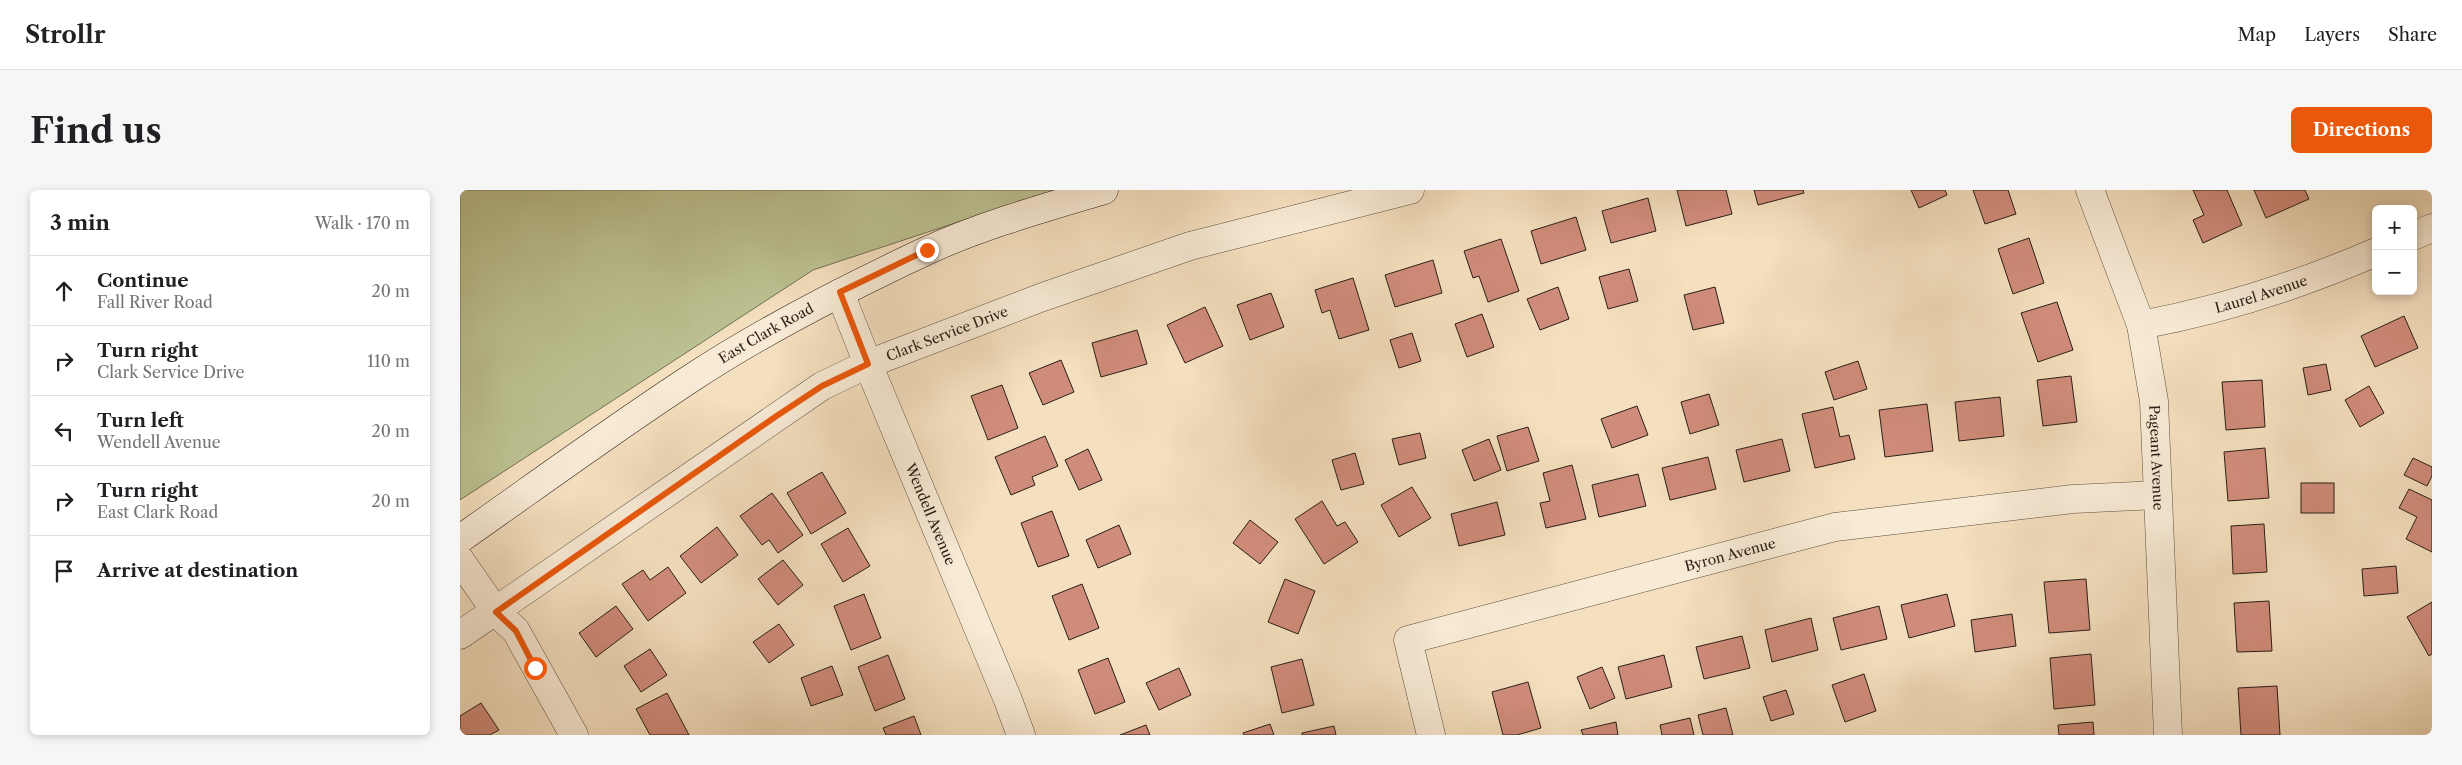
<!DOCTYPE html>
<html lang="en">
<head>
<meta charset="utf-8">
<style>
  body { margin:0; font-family:"Libre Caslon Text",serif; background:#f6f6f6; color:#202124 }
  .controls { position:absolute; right:15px; top:15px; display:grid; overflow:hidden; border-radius:8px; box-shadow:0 2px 8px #0003 }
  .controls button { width:45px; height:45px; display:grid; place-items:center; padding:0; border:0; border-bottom:1px solid #e0e0e0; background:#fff; color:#202124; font:25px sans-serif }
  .stop { position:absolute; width:15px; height:15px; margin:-11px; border:4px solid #ea580c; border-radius:50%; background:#fff }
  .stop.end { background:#ea580c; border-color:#fff; box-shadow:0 1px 5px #0008 }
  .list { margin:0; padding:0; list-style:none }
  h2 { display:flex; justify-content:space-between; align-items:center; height:65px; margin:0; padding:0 20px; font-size:21px }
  h2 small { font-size:16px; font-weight:400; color:#757577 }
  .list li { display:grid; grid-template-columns:32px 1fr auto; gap:15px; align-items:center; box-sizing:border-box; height:70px; padding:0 20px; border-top:1px solid #e0e0e0 }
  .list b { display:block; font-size:19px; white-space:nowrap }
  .list p { margin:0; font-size:16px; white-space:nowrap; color:#757577 }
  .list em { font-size:16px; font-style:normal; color:#757577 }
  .icon { flex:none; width:28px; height:28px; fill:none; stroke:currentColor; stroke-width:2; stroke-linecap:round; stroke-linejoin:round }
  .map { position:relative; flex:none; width:1972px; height:545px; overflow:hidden; border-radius:8px }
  header { display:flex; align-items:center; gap:30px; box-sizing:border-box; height:70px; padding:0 25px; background:#fff; border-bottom:1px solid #e0e0e0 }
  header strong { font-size:24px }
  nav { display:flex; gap:28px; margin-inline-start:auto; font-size:18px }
  .intro { display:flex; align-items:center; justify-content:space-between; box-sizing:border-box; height:120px; padding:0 30px }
  h1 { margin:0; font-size:35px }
  .button { padding:12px 22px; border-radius:8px; background:#ea580c; color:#fff; font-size:18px; font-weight:700 }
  main { display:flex; gap:30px; padding:0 30px }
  aside { flex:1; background:#fff; border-radius:8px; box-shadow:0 2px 8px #0003 }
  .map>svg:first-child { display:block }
  .green { fill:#bcc191; stroke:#727054 }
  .building { fill:#d08c7b; stroke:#291f17 }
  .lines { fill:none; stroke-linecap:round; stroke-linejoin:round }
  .street-casing { stroke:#5c4f41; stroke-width:29 }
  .secondary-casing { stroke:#291f17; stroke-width:29 }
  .street { stroke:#f8ead5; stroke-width:28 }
  .secondary { stroke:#f8ead5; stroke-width:28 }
  .route { stroke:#ea580c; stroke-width:6 }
  .labels { text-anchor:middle; stroke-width:5; stroke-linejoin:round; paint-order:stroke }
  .street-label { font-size:14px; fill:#291f17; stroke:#f8ead5 }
</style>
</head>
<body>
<header>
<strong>Strollr</strong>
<nav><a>Map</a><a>Layers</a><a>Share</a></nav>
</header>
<div class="intro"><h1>Find us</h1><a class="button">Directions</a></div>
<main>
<aside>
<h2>3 min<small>Walk · 170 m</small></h2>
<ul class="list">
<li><svg class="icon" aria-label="ahead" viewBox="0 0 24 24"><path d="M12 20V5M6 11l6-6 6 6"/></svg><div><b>Continue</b><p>Fall River Road</p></div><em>20 m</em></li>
<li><svg class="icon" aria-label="right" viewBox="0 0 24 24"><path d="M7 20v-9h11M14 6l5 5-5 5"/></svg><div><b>Turn right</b><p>Clark Service Drive</p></div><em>110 m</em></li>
<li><svg class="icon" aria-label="left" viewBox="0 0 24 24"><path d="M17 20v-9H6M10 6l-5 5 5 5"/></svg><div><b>Turn left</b><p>Wendell Avenue</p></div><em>20 m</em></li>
<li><svg class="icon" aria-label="right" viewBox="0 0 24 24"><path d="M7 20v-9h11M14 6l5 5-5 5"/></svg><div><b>Turn right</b><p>East Clark Road</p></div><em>20 m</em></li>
<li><svg class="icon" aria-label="arrive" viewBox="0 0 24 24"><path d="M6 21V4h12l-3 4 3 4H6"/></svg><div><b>Arrive at destination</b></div></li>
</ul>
</aside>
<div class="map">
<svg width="1972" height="545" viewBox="0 0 1972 545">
  <rect width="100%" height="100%" fill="#f4dfbe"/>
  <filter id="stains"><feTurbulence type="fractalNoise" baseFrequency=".004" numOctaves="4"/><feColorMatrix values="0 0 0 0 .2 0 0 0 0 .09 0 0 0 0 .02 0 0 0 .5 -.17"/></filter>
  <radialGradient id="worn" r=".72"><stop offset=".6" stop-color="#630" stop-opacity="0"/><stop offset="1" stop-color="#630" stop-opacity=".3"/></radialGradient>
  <polygon class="green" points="0,0 595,0 353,80 0,310"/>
  <g class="building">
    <polygon points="1217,0 1266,0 1272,24 1226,36"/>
    <polygon points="1294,0 1343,0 1344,3 1298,15"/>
    <polygon points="1451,0 1485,0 1487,5 1459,18"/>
    <polygon points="1513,0 1548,0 1556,24 1525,34"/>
    <polygon points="1733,0 1767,0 1782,35 1743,53 1733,30 1744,25"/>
    <polygon points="1794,0 1845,0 1849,9 1806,28"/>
    <polygon points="1188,8 1196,41 1151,53 1142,21"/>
    <polygon points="1116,27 1126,60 1081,74 1071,41"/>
    <polygon points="1569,48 1584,93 1553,104 1538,59"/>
    <polygon points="1041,49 1059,101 1028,112 1019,86 1013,88 1004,61"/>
    <polygon points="973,70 982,103 935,117 925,85"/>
    <polygon points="1169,79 1178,111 1148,119 1139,87"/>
    <polygon points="893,88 909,140 879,149 870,120 862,123 855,100"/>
    <polygon points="1098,97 1109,129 1080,140 1067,109"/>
    <polygon points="1255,97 1264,133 1233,140 1224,105"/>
    <polygon points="811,103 824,137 790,150 777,115"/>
    <polygon points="1597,112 1613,160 1578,172 1561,123"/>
    <polygon points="745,117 763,156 725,173 707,135"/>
    <polygon points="1022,124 1034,157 1007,167 995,134"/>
    <polygon points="1944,126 1958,158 1915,177 1901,146"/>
    <polygon points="677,140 687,174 641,187 632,153"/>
    <polygon points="952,143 961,171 939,178 930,150"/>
    <polygon points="601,170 614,202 583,215 569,183"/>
    <polygon points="1398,171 1407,199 1374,210 1365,182"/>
    <polygon points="1866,174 1871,200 1848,205 1843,178"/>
    <polygon points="1611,186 1617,232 1583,236 1577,190"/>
    <polygon points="1802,190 1805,237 1766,240 1762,192"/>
    <polygon points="542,195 558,238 528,250 511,206"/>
    <polygon points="1909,196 1924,223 1900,237 1885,210"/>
    <polygon points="1249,204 1259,235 1230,244 1221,212"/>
    <polygon points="1540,207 1544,246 1499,251 1495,212"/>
    <polygon points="1467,214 1473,261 1425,267 1419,220"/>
    <polygon points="1177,216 1188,245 1152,258 1141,229"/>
    <polygon points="1373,217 1380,247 1389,245 1395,269 1355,278 1342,224"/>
    <polygon points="1068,237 1079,271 1047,281 1037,246"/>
    <polygon points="960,243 966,268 939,275 932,249"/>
    <polygon points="585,246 598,276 572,287 575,295 551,305 535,267"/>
    <polygon points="1029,249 1041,280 1014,291 1002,260"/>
    <polygon points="1322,249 1330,281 1284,292 1276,260"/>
    <polygon points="1805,258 1809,308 1768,311 1764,262"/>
    <polygon points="628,259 642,290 619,300 605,270"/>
    <polygon points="895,263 904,294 881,300 872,270"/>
    <polygon points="1248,267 1256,299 1210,310 1202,278"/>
    <polygon points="1953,268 1972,277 1972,286 1967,296 1944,285"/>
    <polygon points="1112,275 1126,329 1086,338 1080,313 1090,311 1083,283"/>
    <polygon points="362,282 386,323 351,344 327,303"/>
    <polygon points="1178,284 1186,316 1139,327 1132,295"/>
    <rect x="1841" y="293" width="33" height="30"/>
    <polygon points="952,297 971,328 939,347 921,315"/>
    <polygon points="1949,299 1972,310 1972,362 1946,349 1957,327 1939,318"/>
    <polygon points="312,303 343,345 318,363 309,350 302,355 280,326"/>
    <polygon points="862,311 877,336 885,332 898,352 864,374 835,329"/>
    <polygon points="1037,312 1045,345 999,356 991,324"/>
    <polygon points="592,321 609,366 578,377 561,333"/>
    <polygon points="790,330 818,352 800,374 773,353"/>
    <polygon points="1804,334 1807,382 1773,384 1771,336"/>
    <polygon points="659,335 671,364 638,378 626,350"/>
    <polygon points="257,337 278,365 241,393 220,366"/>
    <polygon points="388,338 410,376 383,392 361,354"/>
    <polygon points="323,370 343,395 318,415 298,389"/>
    <polygon points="1936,376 1938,403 1904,406 1902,379"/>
    <polygon points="208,377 226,403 188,431 162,394 183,380 190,390"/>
    <polygon points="825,389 855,401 838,444 808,432"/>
    <polygon points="1626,389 1630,440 1589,443 1584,392"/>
    <polygon points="622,394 639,438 609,450 592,406"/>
    <polygon points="404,404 421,448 391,460 374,416"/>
    <polygon points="1487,404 1495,436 1449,448 1441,415"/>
    <polygon points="1809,411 1812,461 1777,462 1774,413"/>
    <polygon points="1972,412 1972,464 1969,466 1947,427"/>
    <polygon points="156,416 173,439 136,467 119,443"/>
    <polygon points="1419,416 1427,449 1381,460 1373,428"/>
    <polygon points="1552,424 1556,456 1515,462 1511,430"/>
    <polygon points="1351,428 1358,460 1312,472 1305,440"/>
    <polygon points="319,434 334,455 309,473 293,452"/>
    <polygon points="1282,446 1290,478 1244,489 1236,457"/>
    <polygon points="190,459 207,485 181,502 164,476"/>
    <polygon points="1631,464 1635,515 1594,519 1590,468"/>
    <polygon points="428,465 445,509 415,521 398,477"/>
    <polygon points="1204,465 1212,497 1166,509 1158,477"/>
    <polygon points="648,468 665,512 635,524 618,480"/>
    <polygon points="842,469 854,515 822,523 811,477"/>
    <polygon points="372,476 383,505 351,516 341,488"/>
    <polygon points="1142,477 1155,508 1130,519 1117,487"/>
    <polygon points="719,478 731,505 699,520 686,493"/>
    <polygon points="1404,484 1416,521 1385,532 1372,495"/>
    <polygon points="1068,492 1081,538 1057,545 1043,545 1032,502"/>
    <polygon points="1817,496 1820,545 1781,545 1778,498"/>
    <polygon points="1326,500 1334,524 1311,531 1303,507"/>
    <polygon points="207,503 229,545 190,545 176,519"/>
    <polygon points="21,513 39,540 30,545 0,545 0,526"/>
    <polygon points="1266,518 1273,545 1243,545 1238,525"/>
    <polygon points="454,526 461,545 426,545 423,538"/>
    <polygon points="1230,528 1234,545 1202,545 1200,535"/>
    <polygon points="1156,532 1158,545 1123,545 1121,540"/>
    <polygon points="1633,532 1634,545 1599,545 1598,535"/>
    <polygon points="810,534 814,545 784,545 783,543"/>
    <polygon points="686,535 690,545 660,545"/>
    <polygon points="874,536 876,545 842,545 842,543"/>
  </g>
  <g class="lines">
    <defs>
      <g id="street">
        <path id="s1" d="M 1630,0 L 1681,135 L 1694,211 L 1708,545"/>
        <polyline points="1953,46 1972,38"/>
        <path id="s2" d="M 380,103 L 408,174 L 548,510 L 561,545"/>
        <path id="s3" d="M 1681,135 C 1762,120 1840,95 1916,62"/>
        <polyline points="0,370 36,422 56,441 114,545"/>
        <path id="s4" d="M 0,445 L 362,196 L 408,174 L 580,108 L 730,56 L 950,0"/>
        <path id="s5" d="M 971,545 L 948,450 L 1375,337 L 1613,309 L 1697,305"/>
      </g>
      <g id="secondary">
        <path id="s6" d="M 0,349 C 77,295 152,240 230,189 C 304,140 385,99 466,61 C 523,35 584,18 644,0"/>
      </g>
    </defs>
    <use href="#street" class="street-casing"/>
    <use href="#secondary" class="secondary-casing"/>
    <use href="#street" class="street"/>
    <use href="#secondary" class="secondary"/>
  </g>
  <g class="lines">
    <polyline class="route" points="75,478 56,441 36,422 315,227 362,196 408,174 380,102 467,60"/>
  </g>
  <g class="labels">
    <g class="street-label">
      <text dy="5" stroke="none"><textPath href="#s3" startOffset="124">Laurel Avenue</textPath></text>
      <text dy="5" stroke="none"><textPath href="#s4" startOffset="575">Clark Service Drive</textPath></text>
      <text dy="5" stroke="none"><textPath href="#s6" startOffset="369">East Clark Road</textPath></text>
      <text dy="5" stroke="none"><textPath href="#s1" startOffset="278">Pageant Avenue</textPath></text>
      <text dy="5" stroke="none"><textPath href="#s2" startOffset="239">Wendell Avenue</textPath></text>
      <text dy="5" stroke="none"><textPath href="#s5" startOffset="431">Byron Avenue</textPath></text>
    </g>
  </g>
  <rect width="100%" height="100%" filter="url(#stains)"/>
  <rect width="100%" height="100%" fill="url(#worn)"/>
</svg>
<div class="controls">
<button>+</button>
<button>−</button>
</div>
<div class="stop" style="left:75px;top:478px"></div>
<div class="stop end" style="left:467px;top:60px"></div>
</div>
</main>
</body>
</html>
